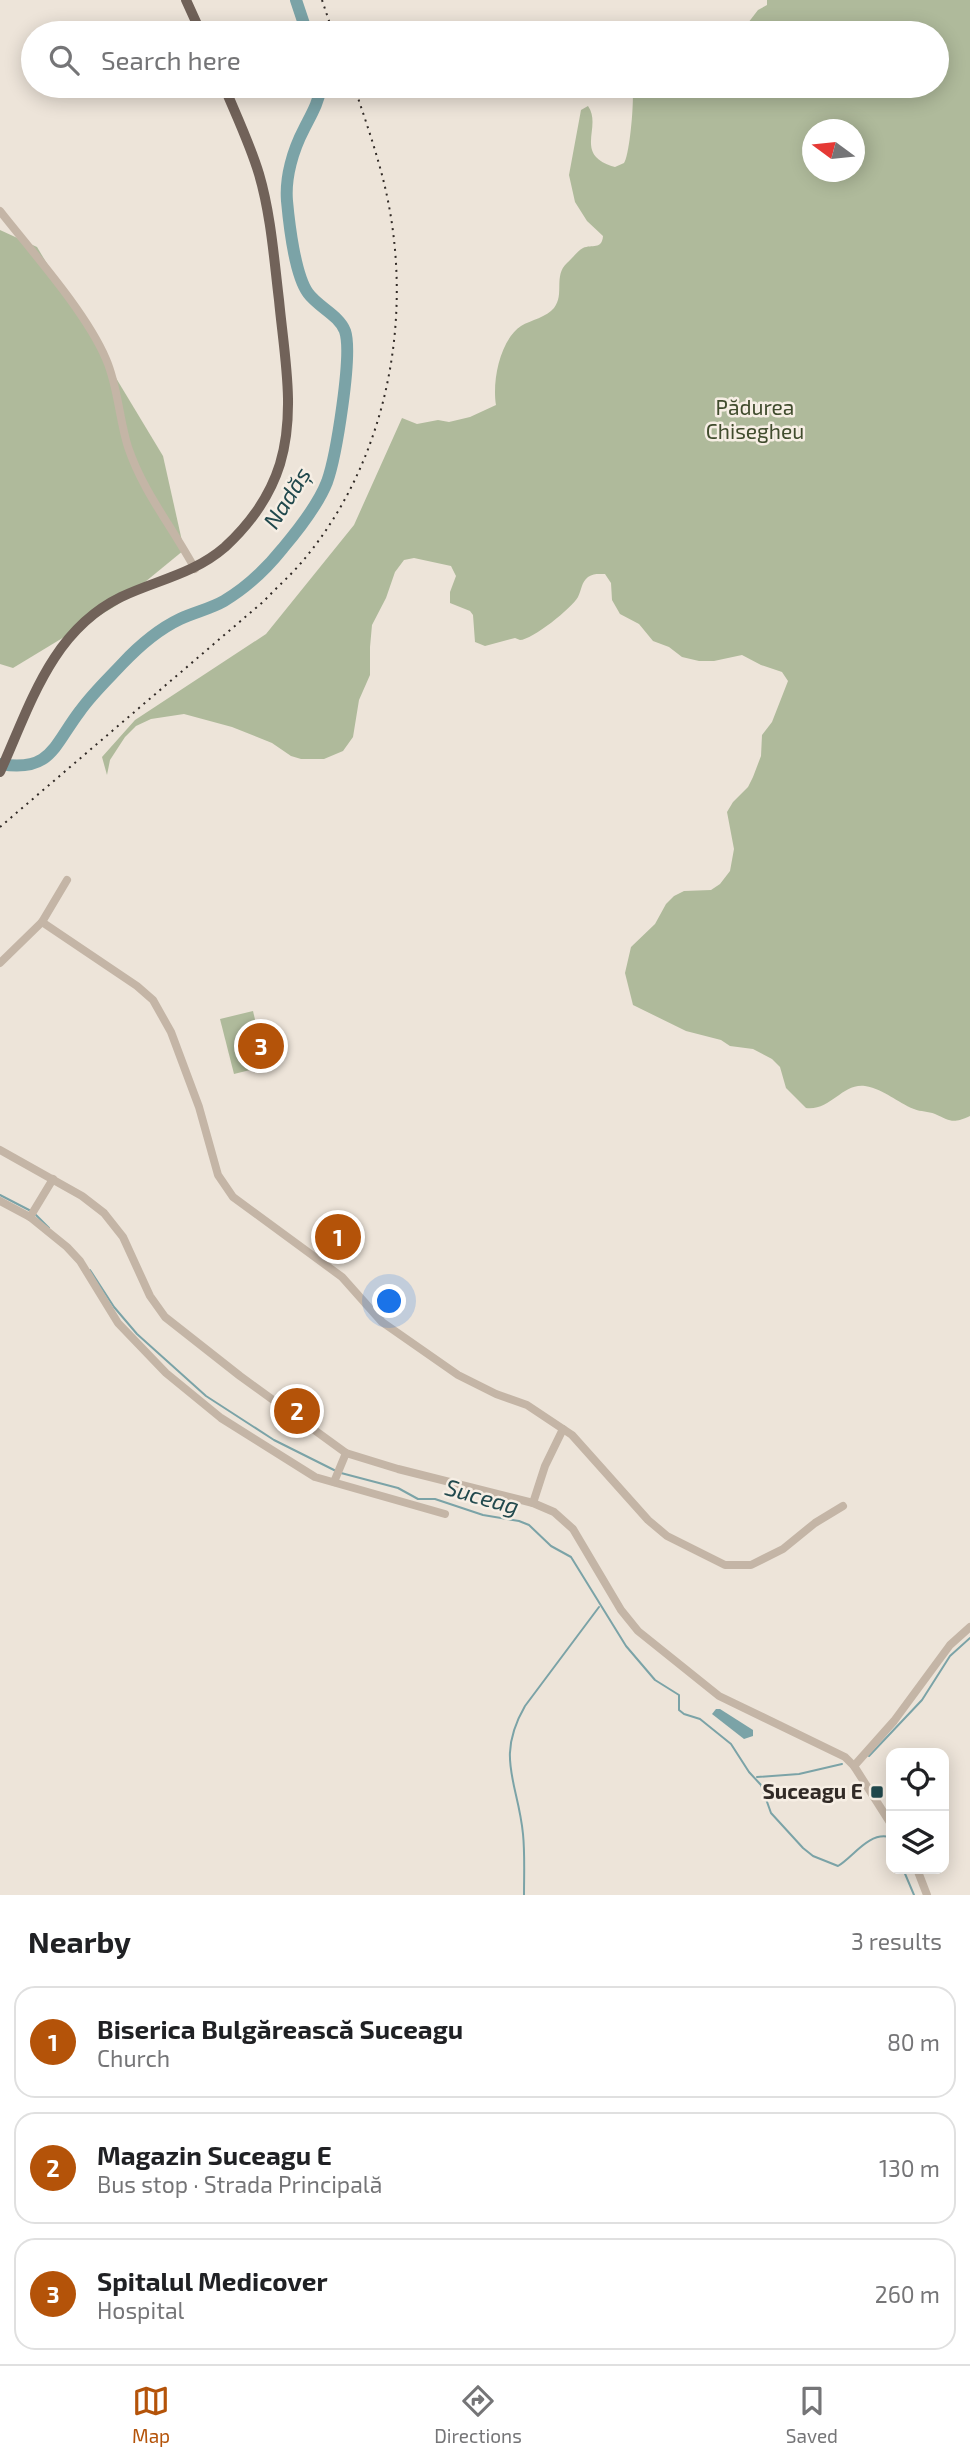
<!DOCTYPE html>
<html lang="en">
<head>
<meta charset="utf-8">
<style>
  body { margin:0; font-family:"Exo 2",sans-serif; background:#f2f2f2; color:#202124 }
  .controls { position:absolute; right:21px; bottom:21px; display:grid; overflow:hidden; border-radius:14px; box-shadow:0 4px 18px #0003 }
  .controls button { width:63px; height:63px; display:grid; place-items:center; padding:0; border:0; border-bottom:2px solid #e0e0e0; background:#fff; color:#202124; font:35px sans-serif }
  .compass { position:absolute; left:802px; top:119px; width:63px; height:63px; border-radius:50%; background:#fff; box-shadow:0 4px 18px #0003; rotate:285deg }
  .you { position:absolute; left:390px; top:1302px; width:24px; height:24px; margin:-18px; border:5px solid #fff; border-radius:50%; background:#1a73e8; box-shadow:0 0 0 10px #1a73e833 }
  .badge { display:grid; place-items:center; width:46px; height:46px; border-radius:50%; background:#b45309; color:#fff; font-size:23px; font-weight:700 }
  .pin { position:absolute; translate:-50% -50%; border:4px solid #fff; box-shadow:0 2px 7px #0006 }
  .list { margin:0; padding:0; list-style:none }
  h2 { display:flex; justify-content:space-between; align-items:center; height:91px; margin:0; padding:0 28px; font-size:30px }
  h2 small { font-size:23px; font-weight:400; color:#757577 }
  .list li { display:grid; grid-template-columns:46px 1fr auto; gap:21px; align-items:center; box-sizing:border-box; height:112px; margin:0 14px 14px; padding:0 14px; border:2px solid #e0e0e0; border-radius:21px }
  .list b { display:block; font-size:26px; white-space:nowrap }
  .list p { margin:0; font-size:23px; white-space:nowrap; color:#757577 }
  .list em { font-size:23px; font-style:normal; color:#757577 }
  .icon { flex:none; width:38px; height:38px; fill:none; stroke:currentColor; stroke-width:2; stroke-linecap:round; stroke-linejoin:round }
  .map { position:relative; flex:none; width:970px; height:1895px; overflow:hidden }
  .search { position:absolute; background:#fff; box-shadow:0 4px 18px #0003; left:21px; right:21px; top:21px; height:77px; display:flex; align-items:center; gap:18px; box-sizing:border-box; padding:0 24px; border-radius:38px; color:#757577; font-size:26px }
  .sheet { height:469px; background:#fff }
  nav { display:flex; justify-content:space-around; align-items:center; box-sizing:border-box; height:98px; border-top:2px solid #e0e0e0; background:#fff; font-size:19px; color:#757577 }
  nav a { display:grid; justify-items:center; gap:4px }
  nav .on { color:#b45309 }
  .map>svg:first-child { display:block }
  .green { fill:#afba9b; fill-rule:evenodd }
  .water { fill:#7ba3a7 }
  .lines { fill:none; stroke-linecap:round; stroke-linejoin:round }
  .stream { stroke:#7ba3a7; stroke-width:2 }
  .river { stroke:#7ba3a7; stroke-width:12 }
  .minor { stroke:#c4b5a6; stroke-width:8 }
  .major { stroke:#716259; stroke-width:10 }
  .rail { stroke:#312a26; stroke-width:2; stroke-dasharray:2 5; stroke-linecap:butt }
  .poi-dot { fill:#21494d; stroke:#f6eee4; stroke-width:2.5 }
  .labels { text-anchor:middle; stroke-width:5; stroke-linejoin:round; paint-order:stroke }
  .park-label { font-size:21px; fill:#404c2d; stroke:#f6eee4 }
  .poi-label { font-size:21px; font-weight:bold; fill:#312a26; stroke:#f6eee4; text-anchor:end }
  .water-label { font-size:23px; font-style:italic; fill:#21494d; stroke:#f6eee4 }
</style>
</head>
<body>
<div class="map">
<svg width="970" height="1895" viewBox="0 0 970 1895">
  <rect width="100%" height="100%" fill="#ede4d9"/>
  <g class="green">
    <path d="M 767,0 L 970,0 L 970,1116 C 952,1124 951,1121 935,1114 C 928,1111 921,1112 914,1109 C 896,1102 886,1090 865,1086 C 842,1083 831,1111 806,1108 L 786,1088 L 780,1067 L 772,1059 L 753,1049 L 730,1046 L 721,1040 L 686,1031 L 633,1005 L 625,973 L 631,947 L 655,924 L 666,904 L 674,896 L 684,891 L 711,890 L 720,884 L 730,871 L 734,849 L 727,812 L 733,802 L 748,787 L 753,777 L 761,756 L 762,735 L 772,722 L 788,681 L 782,672 L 761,665 L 742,655 L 714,661 L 699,661 L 682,657 L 669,647 L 653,641 L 639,624 L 620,614 L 612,600 L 611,583 L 605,574 C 599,574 594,573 588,577 C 581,583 582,589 578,597 C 572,608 532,640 520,640 L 515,638 L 485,646 L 475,642 L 473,615 L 470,611 L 450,603 L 450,592 L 456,576 L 451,566 L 414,558 L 404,560 L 395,572 L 386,598 L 372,625 L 370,647 L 370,675 L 359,700 L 353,737 L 343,751 L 324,759 L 301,759 L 291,756 L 272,743 L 232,727 L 184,714 L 151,719 L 136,726 L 125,737 L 110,760 L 107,775 L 102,757 L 135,720 L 266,634 L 354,525 L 402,418 L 417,424 L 438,420 L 449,422 L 470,417 L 496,405 C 492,381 500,340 521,326 C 531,320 547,317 554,308 C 565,294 553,276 567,263 C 572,259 577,251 583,248 C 592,244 602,250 603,236 L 587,221 L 575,202 L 569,175 L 581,110 L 588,106 C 603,127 572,155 615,167 L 624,163 C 630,155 635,94 632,86 L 937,86 L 937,33 L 653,33 L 685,25 L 706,29 L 716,26 L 738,28 L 748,23 L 758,10 L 767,5 ZM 813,130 L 855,130 L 855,172 L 813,172 Z"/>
    <polygon points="0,230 37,247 163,456 184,550 117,605 13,668 0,664"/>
    <polygon points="253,1011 266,1066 234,1074 220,1019"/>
  </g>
  <polygon class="water" points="716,1709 720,1709 753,1730 753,1736 744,1739 712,1714"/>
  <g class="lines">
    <g class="stream">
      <polyline points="0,1195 31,1211"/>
      <polyline points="36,1215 49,1228"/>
      <polyline points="90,1270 114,1307 137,1334 206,1396 274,1440 336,1471"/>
      <path d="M 341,1473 L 398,1488 L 418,1499 L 435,1499 L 483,1515 L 519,1521 L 529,1525 L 551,1546 L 571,1557 L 626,1646 L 655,1680 L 679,1695 L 679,1710 L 684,1714 L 700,1719 L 731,1744 L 749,1772 L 761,1785 L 771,1813 L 803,1848 L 813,1856 L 838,1866 C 853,1857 869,1832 889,1837 L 891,1842"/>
      <polyline points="869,1756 922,1700 950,1656 970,1638"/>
      <polyline points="757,1777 799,1774 842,1764"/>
      <polyline points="903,1869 914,1895"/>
      <path d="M 524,1895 C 524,1875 525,1854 523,1834 C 518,1782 495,1758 525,1706 L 599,1607"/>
    </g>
    <g class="river">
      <polyline points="296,0 307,33"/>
      <path d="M 0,764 C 51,773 54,745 80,711 C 92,694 107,680 122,664 C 138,647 159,629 180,619 C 195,612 210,609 224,601 C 246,588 267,568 283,548 C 299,529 318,505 327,482 C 336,457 353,354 345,331 C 339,315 318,307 308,293 C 295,275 289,223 287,201 C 285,177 293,150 304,129 C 311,115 319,102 321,86"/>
    </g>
    <g class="minor">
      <path d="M 0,211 C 33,253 86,312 106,359 C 118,386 119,419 128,447 C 143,492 173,528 195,569"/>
      <polyline points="42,922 137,986 153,1000 171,1032 199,1107 218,1175 233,1197 342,1277 382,1322 458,1375 496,1394 527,1405 572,1435 648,1520 667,1536 725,1565 751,1565 783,1549 815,1523 843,1506"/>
      <polyline points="0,963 42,922 67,880"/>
      <polyline points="0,1150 82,1196 104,1213 123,1237 150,1296 165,1317 240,1376 346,1453 398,1469 533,1503 554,1512 573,1529 621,1610 638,1631 719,1696 845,1757 854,1766 891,1824"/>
      <polyline points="0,1201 30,1217 67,1247 80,1261 118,1323 166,1373 221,1418 315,1477 445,1514"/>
      <polyline points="30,1217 53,1179"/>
      <polyline points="334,1482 346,1453"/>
      <polyline points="533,1503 545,1466 563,1429"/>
      <polyline points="854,1766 894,1721 950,1645 970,1627"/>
      <polyline points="917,1869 927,1895"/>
    </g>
    <g class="major">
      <polyline points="186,0 201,33"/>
      <path d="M 0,772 C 30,706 51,631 121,597 C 157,580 194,574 225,547 C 250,524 270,496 280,464 C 296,411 284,354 279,300 C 274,259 271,215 259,174 C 250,144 236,115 224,86"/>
    </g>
    <g class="rail">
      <polyline points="322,0 333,33"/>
      <path d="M 0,827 L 264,601 C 276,588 290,576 301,563 C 388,461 415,316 385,187 C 377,153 365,119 354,86"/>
    </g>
  </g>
  <rect class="poi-dot" x="870" y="1785" width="14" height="14" rx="3.5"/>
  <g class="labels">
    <g class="park-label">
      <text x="755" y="415">Pădurea<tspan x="755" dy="24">Chisegheu</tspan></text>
    </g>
    <g class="poi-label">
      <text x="863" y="1799">Suceagu E</text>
    </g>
    <g class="water-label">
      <text transform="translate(287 498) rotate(-58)" y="8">Nadăș</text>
      <text transform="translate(482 1497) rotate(16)" y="8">Suceag</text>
    </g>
  </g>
</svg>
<div class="controls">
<button><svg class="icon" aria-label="locate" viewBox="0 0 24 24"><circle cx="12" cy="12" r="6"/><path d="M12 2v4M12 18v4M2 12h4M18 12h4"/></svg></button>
<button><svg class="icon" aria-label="layers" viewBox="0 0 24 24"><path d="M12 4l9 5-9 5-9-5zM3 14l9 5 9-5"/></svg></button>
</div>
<svg class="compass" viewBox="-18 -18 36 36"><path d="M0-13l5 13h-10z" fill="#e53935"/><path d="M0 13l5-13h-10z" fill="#757577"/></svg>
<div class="you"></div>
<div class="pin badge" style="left:338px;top:1237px">1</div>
<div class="pin badge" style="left:297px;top:1411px">2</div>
<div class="pin badge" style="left:261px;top:1046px">3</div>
<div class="search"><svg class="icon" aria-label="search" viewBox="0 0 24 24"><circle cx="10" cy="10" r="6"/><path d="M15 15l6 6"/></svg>Search here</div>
</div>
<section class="sheet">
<h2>Nearby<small>3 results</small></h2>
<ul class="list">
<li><span class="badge">1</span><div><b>Biserica Bulgărească Suceagu</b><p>Church</p></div><em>80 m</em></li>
<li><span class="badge">2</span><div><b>Magazin Suceagu E</b><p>Bus stop · Strada Principală</p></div><em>130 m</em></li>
<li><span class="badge">3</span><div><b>Spitalul Medicover</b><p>Hospital</p></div><em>260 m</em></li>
</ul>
</section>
<nav>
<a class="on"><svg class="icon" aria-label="map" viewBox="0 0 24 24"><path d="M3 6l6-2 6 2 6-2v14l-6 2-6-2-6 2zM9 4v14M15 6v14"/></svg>Map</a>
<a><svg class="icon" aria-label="directions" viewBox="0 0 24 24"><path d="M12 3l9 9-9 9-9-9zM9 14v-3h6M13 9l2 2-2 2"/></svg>Directions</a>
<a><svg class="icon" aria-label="saved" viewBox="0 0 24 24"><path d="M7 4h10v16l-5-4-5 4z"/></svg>Saved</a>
</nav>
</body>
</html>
